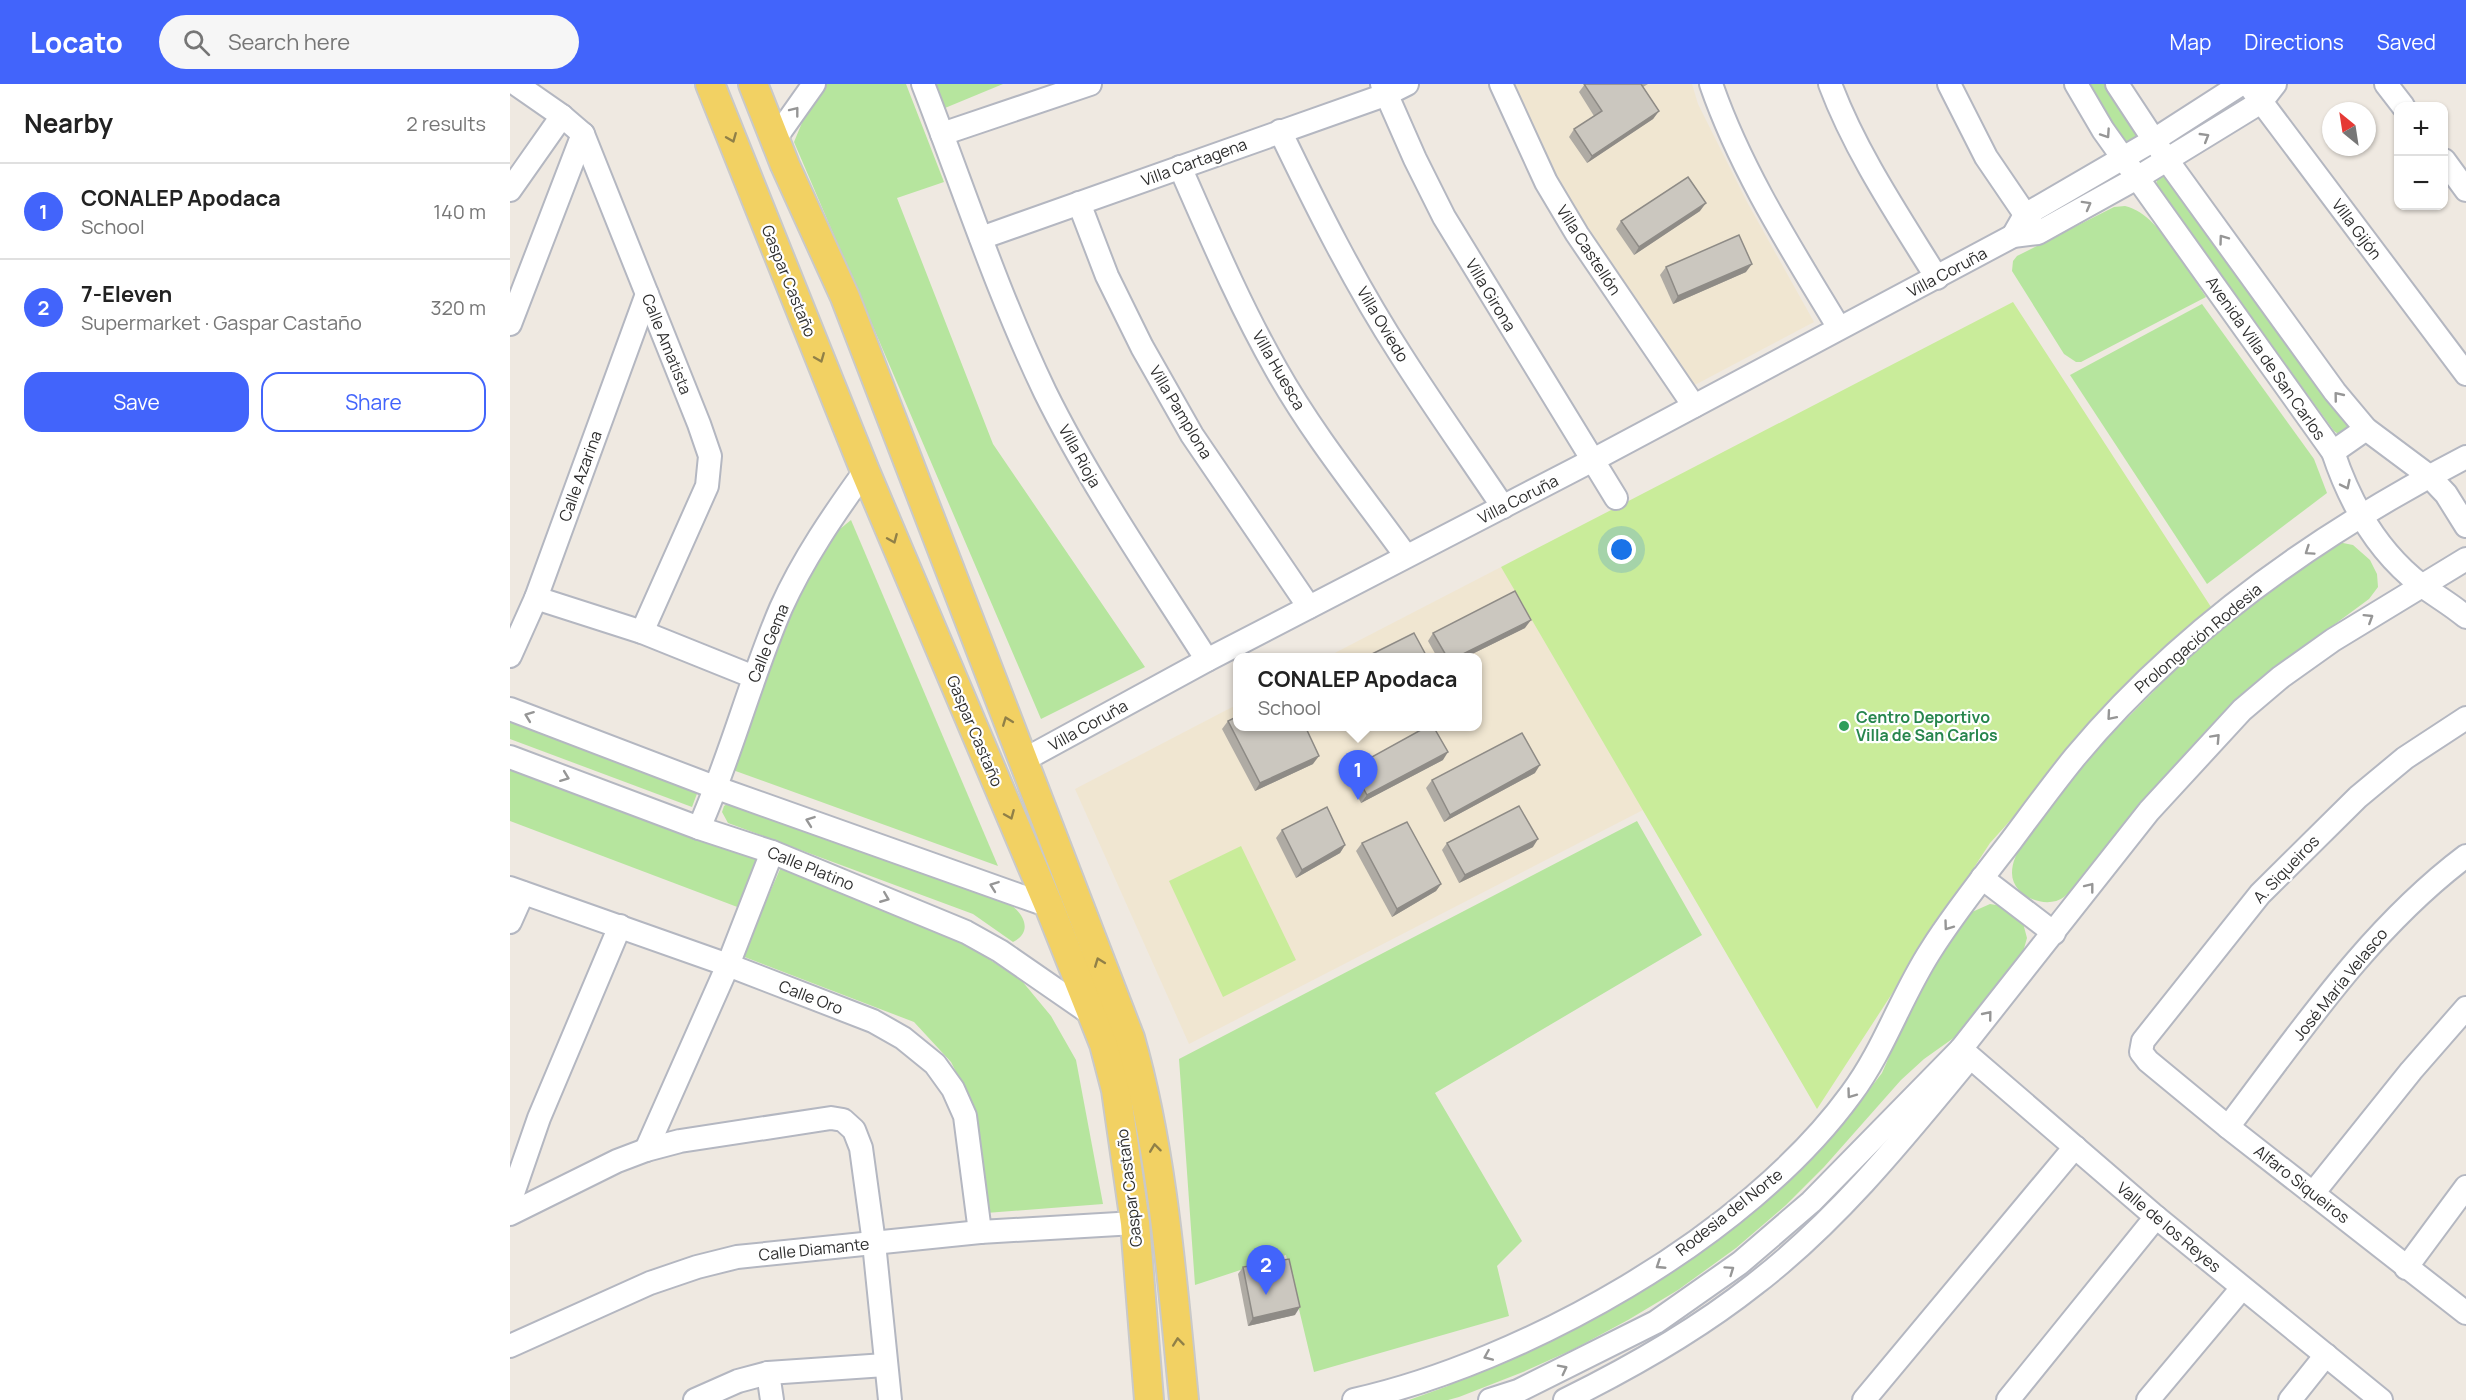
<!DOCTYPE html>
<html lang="en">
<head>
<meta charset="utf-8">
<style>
  body { margin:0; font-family:Manrope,sans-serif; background:#f6f6f6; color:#222 }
  .controls { position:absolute; right:18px; top:18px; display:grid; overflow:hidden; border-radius:12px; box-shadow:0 2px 4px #0004 }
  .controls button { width:54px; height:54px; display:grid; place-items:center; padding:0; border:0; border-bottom:2px solid #e0e0e0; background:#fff; color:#222; font:30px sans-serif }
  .compass { position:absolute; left:1812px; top:18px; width:54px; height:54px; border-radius:50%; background:#fff; box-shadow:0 2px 4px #0004; rotate:330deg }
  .you { position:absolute; left:1112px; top:466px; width:21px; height:21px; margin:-15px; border:4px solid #fff; border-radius:50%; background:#1a73e8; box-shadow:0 0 0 9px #1a73e833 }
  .badge { display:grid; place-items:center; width:39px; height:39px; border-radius:50%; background:#4264fb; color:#fff; font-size:20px; font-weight:700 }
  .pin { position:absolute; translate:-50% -50px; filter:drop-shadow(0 2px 3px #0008) }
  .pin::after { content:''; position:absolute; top:32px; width:21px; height:18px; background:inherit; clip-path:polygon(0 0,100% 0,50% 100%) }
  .popup { position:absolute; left:723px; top:569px; width:249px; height:78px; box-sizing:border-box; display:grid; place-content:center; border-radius:12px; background:#fff; filter:drop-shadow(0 2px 4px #0005); font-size:20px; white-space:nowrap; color:#767676 }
  .popup b { font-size:22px; color:#222 }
  .popup::after { content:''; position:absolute; left:50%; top:100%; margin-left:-12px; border:12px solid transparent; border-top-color:#fff }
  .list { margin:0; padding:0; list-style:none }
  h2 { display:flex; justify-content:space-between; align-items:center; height:78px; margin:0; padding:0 24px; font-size:26px }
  h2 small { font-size:20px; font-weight:400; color:#767676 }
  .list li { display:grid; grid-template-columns:39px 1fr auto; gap:18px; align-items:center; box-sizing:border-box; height:96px; padding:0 24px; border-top:2px solid #e0e0e0 }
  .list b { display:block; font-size:22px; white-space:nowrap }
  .list p { margin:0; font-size:20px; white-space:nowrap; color:#767676 }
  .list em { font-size:20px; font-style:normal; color:#767676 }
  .actions { display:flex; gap:12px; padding:18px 24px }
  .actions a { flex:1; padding:14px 0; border:2px solid #4264fb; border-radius:18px; text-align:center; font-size:21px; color:#4264fb }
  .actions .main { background:#4264fb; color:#fff }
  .icon { flex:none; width:33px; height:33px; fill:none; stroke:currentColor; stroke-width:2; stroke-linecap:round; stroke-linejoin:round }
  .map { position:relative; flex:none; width:1956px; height:1316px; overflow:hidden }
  header { display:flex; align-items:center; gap:36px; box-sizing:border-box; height:84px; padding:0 30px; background:#4264fb; color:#fff }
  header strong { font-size:28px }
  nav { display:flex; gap:33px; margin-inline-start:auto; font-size:21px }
  .search { width:420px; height:54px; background:#f6f6f6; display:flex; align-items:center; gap:15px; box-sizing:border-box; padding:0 21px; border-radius:33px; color:#767676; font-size:22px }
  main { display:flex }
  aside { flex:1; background:#fff }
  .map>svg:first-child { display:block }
  .education { fill:#f0e6d1 }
  .green { fill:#b6e59e }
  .pitch { fill:#c9ec9a }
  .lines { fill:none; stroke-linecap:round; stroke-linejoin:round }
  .minor-casing { stroke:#b4b7c1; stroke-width:26 }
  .major-casing { stroke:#c9c9c9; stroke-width:32 }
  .minor { stroke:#fff; stroke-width:22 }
  .major { stroke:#f2d163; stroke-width:28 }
  .wall { fill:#afaba4 }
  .shaded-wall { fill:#8e8b86 }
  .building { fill:#cbc7bf; stroke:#8e8b86; stroke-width:1.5 }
  .oneway { stroke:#969696 }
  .oneway2 { stroke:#908048 }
  .leisure-dot { fill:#2e9e5b; stroke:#fff; stroke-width:2 }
  .labels { text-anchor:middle; stroke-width:4.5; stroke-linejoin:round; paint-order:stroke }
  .street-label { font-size:16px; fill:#2e2e2e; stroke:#fff }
  .leisure-label { font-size:16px; font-weight:bold; fill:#27864d; stroke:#fff; text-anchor:start }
</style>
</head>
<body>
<header>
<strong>Locato</strong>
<div class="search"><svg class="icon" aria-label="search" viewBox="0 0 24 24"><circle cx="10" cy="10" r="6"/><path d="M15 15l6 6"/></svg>Search here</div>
<nav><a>Map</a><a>Directions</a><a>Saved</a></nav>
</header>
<main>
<aside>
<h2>Nearby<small>2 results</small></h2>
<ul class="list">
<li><span class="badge">1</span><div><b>CONALEP Apodaca</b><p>School</p></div><em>140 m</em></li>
<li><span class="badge">2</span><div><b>7-Eleven</b><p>Supermarket · Gaspar Castaño</p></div><em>320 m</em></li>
</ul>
<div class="actions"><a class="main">Save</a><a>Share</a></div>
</aside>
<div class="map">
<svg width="1956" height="1316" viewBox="0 0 1956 1316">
  <rect width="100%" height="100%" fill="#efe9e1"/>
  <g class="education">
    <polygon points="1004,0 1182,0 1188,20 1237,118 1304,238 1181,303 1044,101 1002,1"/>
    <polygon points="991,483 1133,726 679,960 565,705 728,620 728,642 968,642 968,574 817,573"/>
  </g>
  <g class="green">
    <polygon points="308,0 396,0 434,98 387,114 483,360 635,583 531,635 284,58"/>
    <polygon points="426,0 493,0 435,24"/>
    <polygon points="1577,0 1596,0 1627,48 1625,54 1617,58 1612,57"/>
    <polygon points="1655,91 1838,339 1839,345 1828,350 1824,347 1646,101 1647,96"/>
    <path d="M 1615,122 C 1648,129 1677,186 1696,213 L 1571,278 L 1566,278 L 1554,270 L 1502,187 L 1503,177 L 1507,172 L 1604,123 Z"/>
    <polygon points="1692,220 1804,375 1817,409 1697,500 1560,291"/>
    <polygon points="341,436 488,782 220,685 287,517 325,449"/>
    <path d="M 1828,458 L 1843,461 L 1860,476 L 1867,490 L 1868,503 L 1859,515 C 1795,562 1731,608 1678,667 C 1654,694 1629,721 1606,750 C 1590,770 1575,797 1554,813 C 1537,826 1502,813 1502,789 C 1502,778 1507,769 1512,760 L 1581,671 L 1699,551 Z"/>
    <polygon points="0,635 188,707 182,723 0,655"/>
    <polygon points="0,683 249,776 230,824 0,737"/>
    <path d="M 221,717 L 499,820 C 513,828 524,848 503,858 L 463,830 L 218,739 L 212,728 L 214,722 Z"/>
    <polygon points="1127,737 1192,851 925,1009 1012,1157 987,1182 999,1232 804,1288 776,1171 685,1201 669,975"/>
    <polygon points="271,783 435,846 512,897 541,932 566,976 593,1120 476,1129 449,994 441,978 404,938 232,872"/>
    <polygon points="1480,820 1492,822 1513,839 1517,854 1511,875 1452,948 1414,975 1391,996 1314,1083 1276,1121 1226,1164 1168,1206 1118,1236 1064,1265 1013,1288 949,1313 938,1316 899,1316 938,1302 1262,1107 1324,1051 1372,989 1411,900 1453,836 1462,828"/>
  </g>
  <g class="pitch">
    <polygon points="1503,218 1701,523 1657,562 1480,759 1307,1025 991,483"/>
    <polygon points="731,762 786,876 713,913 659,797"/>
  </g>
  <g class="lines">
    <defs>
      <g id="minor">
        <polyline points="6,0 52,32 73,50 189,340 200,372 197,402 132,548"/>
        <path d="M 413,0 C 453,103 487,208 535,308 C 581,401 641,488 697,576"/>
        <polyline points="872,0 905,75 934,133 1106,414"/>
        <polyline points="991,0 1036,98 1067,150 1184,322"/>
        <path d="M 1201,0 C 1231,87 1282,166 1329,244"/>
        <path d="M 1320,0 C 1346,69 1388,131 1427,194"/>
        <polyline points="1439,0 1476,73 1523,142"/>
        <path d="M 1566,0 L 1593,46 L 1823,368 C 1840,419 1868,468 1911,501 C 1926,512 1942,521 1956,533"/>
        <polyline points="1607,0 1657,76 1825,308 1856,345 1919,392 1936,410 1956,442"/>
        <polyline points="1738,0 1956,290"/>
        <polyline points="1876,0 1893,22"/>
        <path d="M 770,47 C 807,124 845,200 891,271 C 924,323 959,372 993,423"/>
        <polyline points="432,50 580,0"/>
        <polyline points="265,55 304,0"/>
        <polyline points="1934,76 1956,106"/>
        <path d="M 670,83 C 700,151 729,220 766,285 C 803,351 852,411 896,472"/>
        <polyline points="0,106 52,32"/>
        <polyline points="569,119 597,192 632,263 682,351 799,523"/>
        <polyline points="1503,152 1515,131 1644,56 1731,0"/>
        <polyline points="471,154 875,11 897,0"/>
        <polyline points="0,240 73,50"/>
        <polyline points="1823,368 1856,345"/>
        <polyline points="26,514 132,548 244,593"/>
        <polyline points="0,572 26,514 137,210"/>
        <polyline points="0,625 207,704 539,822"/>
        <polyline points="1956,634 1895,674 1848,713 1750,810 1633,957 1631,968 1638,977 1718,1043 1956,1229"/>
        <polyline points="0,673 189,744 262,768 456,848 490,867 584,932"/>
        <polyline points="512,677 697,576 1083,376 1503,152 1528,149 1627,94 1751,18 1765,0"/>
        <path d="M 189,744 C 221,672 240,596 271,524 C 293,475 324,430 355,387"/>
        <polyline points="1472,794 1544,849"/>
        <polyline points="0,804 218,881 363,937 393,954 425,980 443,1005 455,1032 470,1148"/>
        <polyline points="0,838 13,809"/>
        <polyline points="1451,965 1646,1133 1871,1316"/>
        <path d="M 1718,1043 C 1791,947 1859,845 1956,772"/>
        <polyline points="136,1066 218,881 262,768"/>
        <polyline points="1804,1108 1901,987 1956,924"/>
        <polyline points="0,1118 29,1034 110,842"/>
        <polyline points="0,1130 107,1077 136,1066 170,1057 321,1034 333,1036 344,1046 351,1064 364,1159 380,1316"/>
        <polyline points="1896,1184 1956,1103"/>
        <polyline points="0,1262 140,1199 187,1183 227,1173 470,1148 625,1139"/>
        <polyline points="258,1289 262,1316"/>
        <polyline points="185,1316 228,1297 258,1289 375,1281"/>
        <path d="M 844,1316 C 1014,1278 1237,1153 1341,1010 C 1374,966 1391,912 1421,866 C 1445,828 1474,792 1501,757 C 1522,729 1543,700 1565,673 C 1670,547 1811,448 1956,373"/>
        <polyline points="980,1316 1008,1307 1146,1238 1230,1179 1301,1118 1451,965 1639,727 1732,626 1771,593 1823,556 1956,475"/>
        <path d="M 1055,1316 C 1122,1283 1187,1246 1245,1200 C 1327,1137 1393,1055 1458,976"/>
        <polyline points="1354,1316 1565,1063"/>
        <polyline points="1498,1316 1646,1133"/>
        <polyline points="1638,1316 1732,1204"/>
        <polyline points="1780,1316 1816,1271"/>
      </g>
      <g id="major">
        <polyline points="200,0 355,387 539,822 594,960 606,1006 625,1139 639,1316"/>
        <path d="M 243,0 L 275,81 L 335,213 L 620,954 C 653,1069 662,1196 674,1316"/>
      </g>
    </defs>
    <use href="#minor" class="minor-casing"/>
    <use href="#major" class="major-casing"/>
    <use href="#minor" class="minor"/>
    <use href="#major" class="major"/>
  </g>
  <g class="wall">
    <polygon points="1075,0 1138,0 1133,3 1149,27 1143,35 1077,79 1059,53 1064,45 1084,32 1069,8"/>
    <polygon points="1190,127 1124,171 1106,145 1111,137"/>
    <polygon points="1156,183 1236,188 1163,220 1150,191"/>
    <polygon points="1015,544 956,573 927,573 918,557 923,549"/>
    <polygon points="718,637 803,680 745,707 712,645"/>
    <polygon points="933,676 851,719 837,692 842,684"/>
    <polygon points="1025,689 934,738 916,704 922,696"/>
    <polygon points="772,746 835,761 830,769 786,794 766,754"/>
    <polygon points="852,759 931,800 926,807 882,833 846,767"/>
    <polygon points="937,759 1023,763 949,799 932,766"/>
    <polygon points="733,1183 785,1231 738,1242 728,1190"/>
  </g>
  <g class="shaded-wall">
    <polygon points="1149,27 1143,35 1077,79 1082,72"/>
    <polygon points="1196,119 1190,127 1124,171 1129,163"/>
    <polygon points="1242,180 1236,188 1163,220 1168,212"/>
    <polygon points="1021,536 1015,544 956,573 947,573"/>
    <polygon points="938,668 933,676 851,719 857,711"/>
    <polygon points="809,672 803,680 745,707 750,699"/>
    <polygon points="1030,681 1025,689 934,738 940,731"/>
    <polygon points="1028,755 1023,763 949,799 955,791"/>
    <polygon points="835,761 830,769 786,794 792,786"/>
    <polygon points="931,800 926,807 882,833 887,825"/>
    <polygon points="790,1223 785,1231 738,1242 743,1234"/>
  </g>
  <g class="building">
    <polygon points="1074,0 1131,0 1149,27 1082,72 1064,45 1092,27"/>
    <polygon points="1178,93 1196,119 1129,163 1111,137"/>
    <polygon points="1229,151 1242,180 1168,212 1156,183"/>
    <polygon points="1005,507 1021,536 947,573 937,573 923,549"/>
    <polygon points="904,549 917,573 856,573"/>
    <polygon points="728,632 728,642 795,642 809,672 750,699 718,637"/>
    <polygon points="918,642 923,642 938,668 857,711 842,684"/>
    <polygon points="1012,649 1030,681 940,731 922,696"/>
    <polygon points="1009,722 1028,755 955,791 937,759"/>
    <polygon points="817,723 835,761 792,786 772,746"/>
    <polygon points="897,738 931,800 887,825 852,759"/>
    <polygon points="779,1175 790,1223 743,1234 733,1183"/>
  </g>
  <defs><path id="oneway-chevron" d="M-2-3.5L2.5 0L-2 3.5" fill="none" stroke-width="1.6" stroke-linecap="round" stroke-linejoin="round" transform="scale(1.5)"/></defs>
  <g class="oneway">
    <use href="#oneway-chevron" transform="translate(285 27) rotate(-52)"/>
    <use href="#oneway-chevron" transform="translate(1596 50) rotate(56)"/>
    <use href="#oneway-chevron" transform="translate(1695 53) rotate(-31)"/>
    <use href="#oneway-chevron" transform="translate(1577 121) rotate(-29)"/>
    <use href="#oneway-chevron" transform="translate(1713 155) rotate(-126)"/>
    <use href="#oneway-chevron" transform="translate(1828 312) rotate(-129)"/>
    <use href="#oneway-chevron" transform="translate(1836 401) rotate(64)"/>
    <use href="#oneway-chevron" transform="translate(1799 467) rotate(146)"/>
    <use href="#oneway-chevron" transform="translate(1859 534) rotate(-32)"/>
    <use href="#oneway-chevron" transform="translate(19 632) rotate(-159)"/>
    <use href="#oneway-chevron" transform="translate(1601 632) rotate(131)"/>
    <use href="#oneway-chevron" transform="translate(1706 654) rotate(-47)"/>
    <use href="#oneway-chevron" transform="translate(55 693) rotate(21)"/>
    <use href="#oneway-chevron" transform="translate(300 737) rotate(-160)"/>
    <use href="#oneway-chevron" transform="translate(484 802) rotate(-160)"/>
    <use href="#oneway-chevron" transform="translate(1580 803) rotate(-52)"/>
    <use href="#oneway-chevron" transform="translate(375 814) rotate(22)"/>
    <use href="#oneway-chevron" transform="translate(1438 842) rotate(126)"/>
    <use href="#oneway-chevron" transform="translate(1478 931) rotate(-51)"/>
    <use href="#oneway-chevron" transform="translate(1341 1010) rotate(126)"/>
    <use href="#oneway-chevron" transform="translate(1150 1181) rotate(147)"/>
    <use href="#oneway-chevron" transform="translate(1220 1186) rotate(-35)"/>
    <use href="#oneway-chevron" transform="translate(978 1272) rotate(157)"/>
    <use href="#oneway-chevron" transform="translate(1053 1285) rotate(-27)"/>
  </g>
  <g class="oneway2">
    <use href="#oneway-chevron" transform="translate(222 54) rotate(68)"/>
    <use href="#oneway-chevron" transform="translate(310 274) rotate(68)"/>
    <use href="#oneway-chevron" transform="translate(383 455) rotate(67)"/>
    <use href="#oneway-chevron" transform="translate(497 637) rotate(-111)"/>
    <use href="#oneway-chevron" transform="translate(500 731) rotate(67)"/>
    <use href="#oneway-chevron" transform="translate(589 878) rotate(-111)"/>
    <use href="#oneway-chevron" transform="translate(645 1064) rotate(-97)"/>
    <use href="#oneway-chevron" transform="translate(668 1258) rotate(-96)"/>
  </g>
  <circle class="leisure-dot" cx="1334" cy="642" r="6"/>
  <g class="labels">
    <g class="street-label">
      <text transform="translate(684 78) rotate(-20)" y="6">Villa Cartagena</text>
      <text transform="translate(1847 145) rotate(53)" y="6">Villa Gijón</text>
      <text transform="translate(1079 166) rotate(57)" y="6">Villa Castellón</text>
      <text transform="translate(1437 188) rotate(-28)" y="6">Villa Coruña</text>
      <text transform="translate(279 197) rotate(68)" y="6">Gaspar Castaño</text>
      <text transform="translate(981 211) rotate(59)" y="6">Villa Girona</text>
      <text transform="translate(873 240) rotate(59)" y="6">Villa Oviedo</text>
      <text transform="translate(157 260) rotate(68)" y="6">Calle Amatista</text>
      <text transform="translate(1756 274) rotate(55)" y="6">Avenida Villa de San Carlos</text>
      <text transform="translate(769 286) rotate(60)" y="6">Villa Huesca</text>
      <text transform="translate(671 328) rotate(59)" y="6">Villa Pamplona</text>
      <text transform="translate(570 372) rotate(61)" y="6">Villa Rioja</text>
      <text transform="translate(70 392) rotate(-70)" y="6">Calle Azarina</text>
      <text transform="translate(1008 415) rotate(-27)" y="6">Villa Coruña</text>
      <text transform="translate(1688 554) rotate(-40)" y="6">Prolongación Rodesia</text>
      <text transform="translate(258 559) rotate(-68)" y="6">Calle Gema</text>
      <text transform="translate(578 641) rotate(-29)" y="6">Villa Coruña</text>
      <text transform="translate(465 647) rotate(67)" y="6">Gaspar Castaño</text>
      <text transform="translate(301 784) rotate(22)" y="6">Calle Platino</text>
      <text transform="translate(1776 785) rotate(-46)" y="6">A. Siqueiros</text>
      <text transform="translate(1830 900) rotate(-51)" y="6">José María Velasco</text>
      <text transform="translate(301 913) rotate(21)" y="6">Calle Oro</text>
      <text transform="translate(1792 1100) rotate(38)" y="6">Alfaro Siqueiros</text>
      <text transform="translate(619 1104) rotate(-97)" y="6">Gaspar Castaño</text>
      <text transform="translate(1219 1128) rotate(-38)" y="6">Rodesia del Norte</text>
      <text transform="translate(1659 1143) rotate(40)" y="6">Valle de los Reyes</text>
      <text transform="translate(304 1165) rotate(-6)" y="6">Calle Diamante</text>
    </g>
    <g class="leisure-label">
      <text x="1346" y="639">Centro Deportivo<tspan x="1346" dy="18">Villa de San Carlos</tspan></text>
    </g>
  </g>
</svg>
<div class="controls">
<button>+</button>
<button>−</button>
</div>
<svg class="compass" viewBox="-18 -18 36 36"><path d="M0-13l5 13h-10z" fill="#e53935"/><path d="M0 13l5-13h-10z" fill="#767676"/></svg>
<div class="you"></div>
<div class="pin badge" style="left:848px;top:716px">1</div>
<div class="popup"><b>CONALEP Apodaca</b>School</div>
<div class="pin badge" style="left:756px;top:1211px">2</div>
</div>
</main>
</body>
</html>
